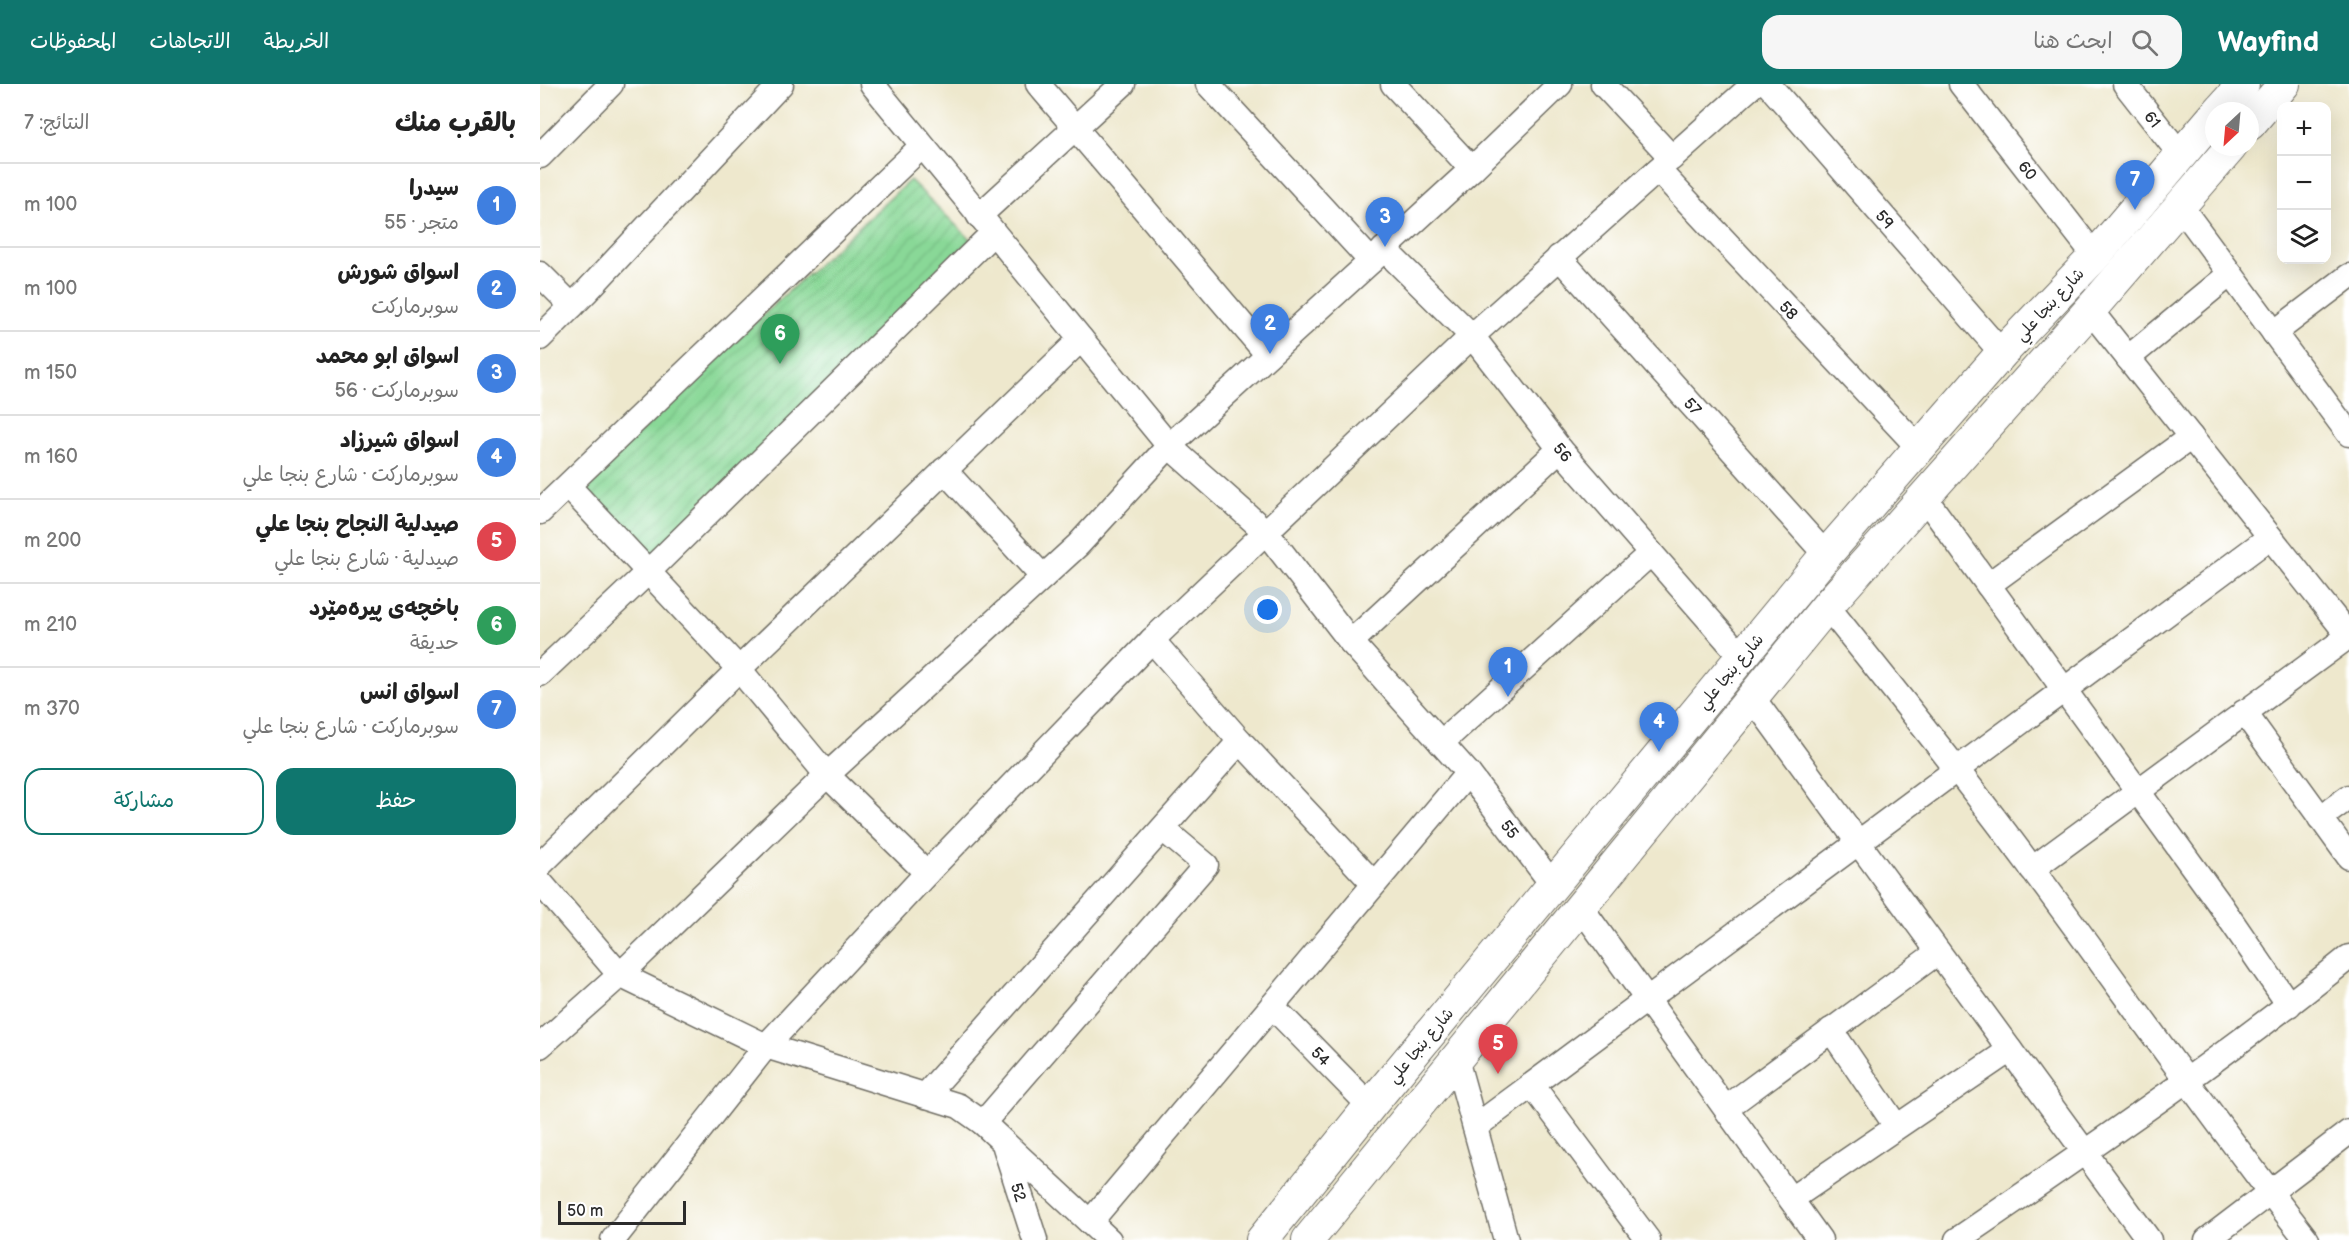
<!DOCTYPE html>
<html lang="ar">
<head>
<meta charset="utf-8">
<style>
  body { margin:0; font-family:"Balsamiq Sans","Playpen Sans Arabic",sans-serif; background:#f6f6f6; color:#222; direction:rtl }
  .controls { position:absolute; right:18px; top:18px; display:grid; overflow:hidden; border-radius:12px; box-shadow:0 6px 24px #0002 }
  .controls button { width:54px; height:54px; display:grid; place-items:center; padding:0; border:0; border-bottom:2px solid #e0e0e0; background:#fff; color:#222; font:30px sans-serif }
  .compass { position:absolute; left:1665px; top:18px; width:54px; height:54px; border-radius:50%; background:#fff; box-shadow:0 6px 24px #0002; rotate:206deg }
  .scale { position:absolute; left:18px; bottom:15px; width:128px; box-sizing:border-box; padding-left:6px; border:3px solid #2b2b2b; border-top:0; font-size:16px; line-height:21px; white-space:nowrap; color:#2b2b2b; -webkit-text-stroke:4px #fff; paint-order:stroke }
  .you { position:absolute; left:728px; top:526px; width:21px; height:21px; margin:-15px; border:4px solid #fff; border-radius:50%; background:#1a73e8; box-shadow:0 0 0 9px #1a73e833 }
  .badge { display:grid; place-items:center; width:39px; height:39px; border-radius:50%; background:#0f766e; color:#fff; font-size:20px; font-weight:700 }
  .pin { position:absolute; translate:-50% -50px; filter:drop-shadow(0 2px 3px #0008) }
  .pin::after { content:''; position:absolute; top:32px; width:21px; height:18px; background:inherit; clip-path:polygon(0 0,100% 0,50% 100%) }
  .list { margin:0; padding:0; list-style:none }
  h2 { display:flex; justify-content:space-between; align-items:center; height:78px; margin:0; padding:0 24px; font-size:26px }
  h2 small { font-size:20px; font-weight:400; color:#767676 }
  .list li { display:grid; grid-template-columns:39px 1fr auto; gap:18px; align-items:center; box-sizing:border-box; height:84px; padding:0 24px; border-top:2px solid #e0e0e0 }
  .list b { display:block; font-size:22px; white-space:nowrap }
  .list p { margin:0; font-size:20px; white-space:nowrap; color:#767676 }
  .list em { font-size:20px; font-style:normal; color:#767676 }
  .actions { display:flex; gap:12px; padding:18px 24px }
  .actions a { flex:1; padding:14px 0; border:2px solid #0f766e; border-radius:18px; text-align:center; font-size:21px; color:#0f766e }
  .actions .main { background:#0f766e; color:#fff }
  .icon { flex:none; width:33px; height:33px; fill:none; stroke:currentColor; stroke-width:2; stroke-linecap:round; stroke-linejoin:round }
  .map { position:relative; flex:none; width:1809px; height:1156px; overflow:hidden; direction:ltr }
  header { display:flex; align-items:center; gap:36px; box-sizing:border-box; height:84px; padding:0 30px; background:#0f766e; color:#fff }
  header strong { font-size:28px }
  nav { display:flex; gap:33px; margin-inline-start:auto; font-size:21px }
  .search { width:420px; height:54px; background:#f6f6f6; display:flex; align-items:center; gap:15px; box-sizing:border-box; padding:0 21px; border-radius:18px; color:#767676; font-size:22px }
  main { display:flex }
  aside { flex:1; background:#fff }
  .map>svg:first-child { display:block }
  .garden { fill:url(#garden-furrows); stroke:#5a8261; stroke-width:1.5 }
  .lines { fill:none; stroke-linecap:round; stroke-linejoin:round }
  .minor-casing { stroke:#6f6d64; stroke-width:27 }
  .major-casing { stroke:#6f6d64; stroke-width:34 }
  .minor { stroke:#fff; stroke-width:24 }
  .major { stroke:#fff; stroke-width:32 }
  .labels { text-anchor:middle; stroke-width:6; stroke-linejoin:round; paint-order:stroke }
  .street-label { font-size:16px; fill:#2b2b2b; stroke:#fff }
</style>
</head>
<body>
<header>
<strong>Wayfind</strong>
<div class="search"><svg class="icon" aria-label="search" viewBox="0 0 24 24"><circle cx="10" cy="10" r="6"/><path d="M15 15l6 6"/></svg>ابحث هنا</div>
<nav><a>الخريطة</a><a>الاتجاهات</a><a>المحفوظات</a></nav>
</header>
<main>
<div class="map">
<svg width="1809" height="1156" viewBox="0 0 1809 1156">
  <defs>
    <pattern id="garden-furrows" width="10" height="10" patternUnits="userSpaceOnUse" patternTransform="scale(1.5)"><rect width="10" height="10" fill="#89d897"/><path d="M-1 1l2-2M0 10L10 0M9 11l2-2" fill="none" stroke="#76ba82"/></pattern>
  </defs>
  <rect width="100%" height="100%" fill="#fff"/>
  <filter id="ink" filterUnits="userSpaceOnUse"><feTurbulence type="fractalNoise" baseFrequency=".0167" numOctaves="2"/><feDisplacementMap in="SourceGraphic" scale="12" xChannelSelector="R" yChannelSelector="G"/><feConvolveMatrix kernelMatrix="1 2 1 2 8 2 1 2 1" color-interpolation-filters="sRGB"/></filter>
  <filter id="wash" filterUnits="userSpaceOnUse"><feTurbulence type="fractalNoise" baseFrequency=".008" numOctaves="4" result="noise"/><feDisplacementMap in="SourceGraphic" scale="24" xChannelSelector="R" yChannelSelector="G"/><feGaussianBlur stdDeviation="1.35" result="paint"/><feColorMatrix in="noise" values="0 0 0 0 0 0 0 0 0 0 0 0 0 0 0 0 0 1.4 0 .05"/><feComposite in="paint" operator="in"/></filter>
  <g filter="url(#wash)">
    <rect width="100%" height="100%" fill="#eee8cd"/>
    <polygon class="garden" points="370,96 433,158 110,476 37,402"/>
  </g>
  <g filter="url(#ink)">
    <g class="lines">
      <defs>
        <g id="minor">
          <polyline points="332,0 629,362 726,448 811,558 928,689 1013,801"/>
          <polyline points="498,0 728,271"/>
          <polyline points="668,0 831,177"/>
          <polyline points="853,0 932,85"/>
          <polyline points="1063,0 1132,74"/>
          <polyline points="1228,0 1462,269"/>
          <polyline points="1421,0 1555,172"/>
          <polyline points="1585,0 1640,70"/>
          <polyline points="0,72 71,0"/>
          <polyline points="1118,86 1380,365"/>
          <polyline points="1641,123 1809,350"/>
          <polyline points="439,132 583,0"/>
          <polyline points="844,165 932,252 1020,365 1201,572"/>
          <polyline points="1019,173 1286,471"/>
          <polyline points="0,190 32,222"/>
          <polyline points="1550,226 1809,552"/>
          <polyline points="1734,249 1809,192"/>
          <polyline points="0,254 46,208 241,0"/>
          <polyline points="1588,274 1690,190"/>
          <polyline points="404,386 503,493"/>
          <polyline points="28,402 199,585 287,691 387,789"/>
          <polyline points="1385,414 1679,819 1749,921"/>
          <polyline points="0,428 382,62"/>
          <polyline points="1448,501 1651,353"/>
          <path d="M 1287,522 C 1356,608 1425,694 1491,783 C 1583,907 1671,1034 1767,1156"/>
          <polyline points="612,556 700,657 834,800"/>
          <polyline points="811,558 1020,365"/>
          <polyline points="0,590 109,487 453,149"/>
          <polyline points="1212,613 1609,1156"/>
          <polyline points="1704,628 1809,773"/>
          <polyline points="901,659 1111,469"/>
          <polyline points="1780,734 1809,713"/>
          <polyline points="0,781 199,585 541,255"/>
          <polyline points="1492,785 1809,552"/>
          <polyline points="0,798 80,891 226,962 419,1022 443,1039 569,1156"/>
          <polyline points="1040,822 1280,1156"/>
          <polyline points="732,922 830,1022"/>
          <polyline points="1291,946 1356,1042"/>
          <polyline points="0,962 80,891 287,691 538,461 629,362 932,85 1020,0"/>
          <polyline points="916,975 966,1156"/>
          <polyline points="992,1001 1108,1156"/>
          <polyline points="385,1012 700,657"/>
          <polyline points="1186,1024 1398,868"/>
          <polyline points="443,1039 666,781 623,745"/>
          <polyline points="935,1043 1730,453"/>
          <polyline points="465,1063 495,1156"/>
          <polyline points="1251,1115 1470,966"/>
          <polyline points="550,1138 928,689"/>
          <polyline points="73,1156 226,962 387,789 612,556 932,252 1214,0"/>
          <path d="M 1417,1156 C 1550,1065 1684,974 1809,873"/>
          <polyline points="1667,1156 1809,1048"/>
        </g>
        <g id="major">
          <polyline points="1679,27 1703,0"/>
          <polyline points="1710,40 1744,0"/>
          <polyline points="722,1156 830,1022 1286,471 1462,269 1555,172 1674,32"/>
          <polyline points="768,1156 1287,522 1550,226 1691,63"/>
        </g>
      </defs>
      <use href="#minor" class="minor-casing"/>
      <use href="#major" class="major-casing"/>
      <use href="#minor" class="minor"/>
      <use href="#major" class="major"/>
    </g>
  </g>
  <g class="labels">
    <g class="street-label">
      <text transform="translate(1613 35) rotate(52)" y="6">61</text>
      <text transform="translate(1488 86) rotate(52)" y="6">60</text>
      <text transform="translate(1345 135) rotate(49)" y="6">59</text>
      <text transform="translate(1509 220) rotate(-47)" y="6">شارع بنجا علي</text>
      <text transform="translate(1249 226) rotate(47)" y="6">58</text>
      <text transform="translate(1153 322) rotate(48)" y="6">57</text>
      <text transform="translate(1023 368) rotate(50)" y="6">56</text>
      <text transform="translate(1190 587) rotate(-50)" y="6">شارع بنجا علي</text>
      <text transform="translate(970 745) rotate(53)" y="6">55</text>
      <text transform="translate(880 961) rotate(-50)" y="6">شارع بنجا علي</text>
      <text transform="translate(781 972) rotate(46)" y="6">54</text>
      <text transform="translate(479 1108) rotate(72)" y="6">52</text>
    </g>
  </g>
</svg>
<div class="controls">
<button>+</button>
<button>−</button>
<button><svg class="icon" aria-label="layers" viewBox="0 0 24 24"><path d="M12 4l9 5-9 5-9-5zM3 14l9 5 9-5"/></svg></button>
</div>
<svg class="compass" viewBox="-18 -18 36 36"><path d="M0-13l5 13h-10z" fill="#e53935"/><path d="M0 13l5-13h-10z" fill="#767676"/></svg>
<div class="scale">50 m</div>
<div class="you"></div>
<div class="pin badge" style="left:968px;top:613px;background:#3f7fe0">1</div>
<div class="pin badge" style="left:730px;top:270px;background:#3f7fe0">2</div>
<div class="pin badge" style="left:845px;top:163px;background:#3f7fe0">3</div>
<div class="pin badge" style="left:1119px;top:668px;background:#3f7fe0">4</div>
<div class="pin badge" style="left:958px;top:990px;background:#e0444e">5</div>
<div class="pin badge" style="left:240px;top:280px;background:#2e9e5b">6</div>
<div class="pin badge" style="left:1595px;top:126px;background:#3f7fe0">7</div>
</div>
<aside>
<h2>بالقرب منك<small>النتائج: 7</small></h2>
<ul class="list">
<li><span class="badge" style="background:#3f7fe0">1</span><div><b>سيدرا</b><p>متجر · 55</p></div><em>100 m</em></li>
<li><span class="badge" style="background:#3f7fe0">2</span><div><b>اسواق شورش</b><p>سوبرماركت</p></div><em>100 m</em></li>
<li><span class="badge" style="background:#3f7fe0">3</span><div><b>اسواق ابو محمد</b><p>سوبرماركت · 56</p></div><em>150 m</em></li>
<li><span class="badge" style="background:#3f7fe0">4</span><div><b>اسواق شيرزاد</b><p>سوبرماركت · شارع بنجا علي</p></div><em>160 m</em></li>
<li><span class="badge" style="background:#e0444e">5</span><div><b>صيدلية النجاح بنجا علي</b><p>صيدلية · شارع بنجا علي</p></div><em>200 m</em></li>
<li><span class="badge" style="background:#2e9e5b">6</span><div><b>باخچەی پیرەمێرد</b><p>حديقة</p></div><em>210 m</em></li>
<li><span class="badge" style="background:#3f7fe0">7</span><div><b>اسواق انس</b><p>سوبرماركت · شارع بنجا علي</p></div><em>370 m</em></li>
</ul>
<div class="actions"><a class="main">حفظ</a><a>مشاركة</a></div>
</aside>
</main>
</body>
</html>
